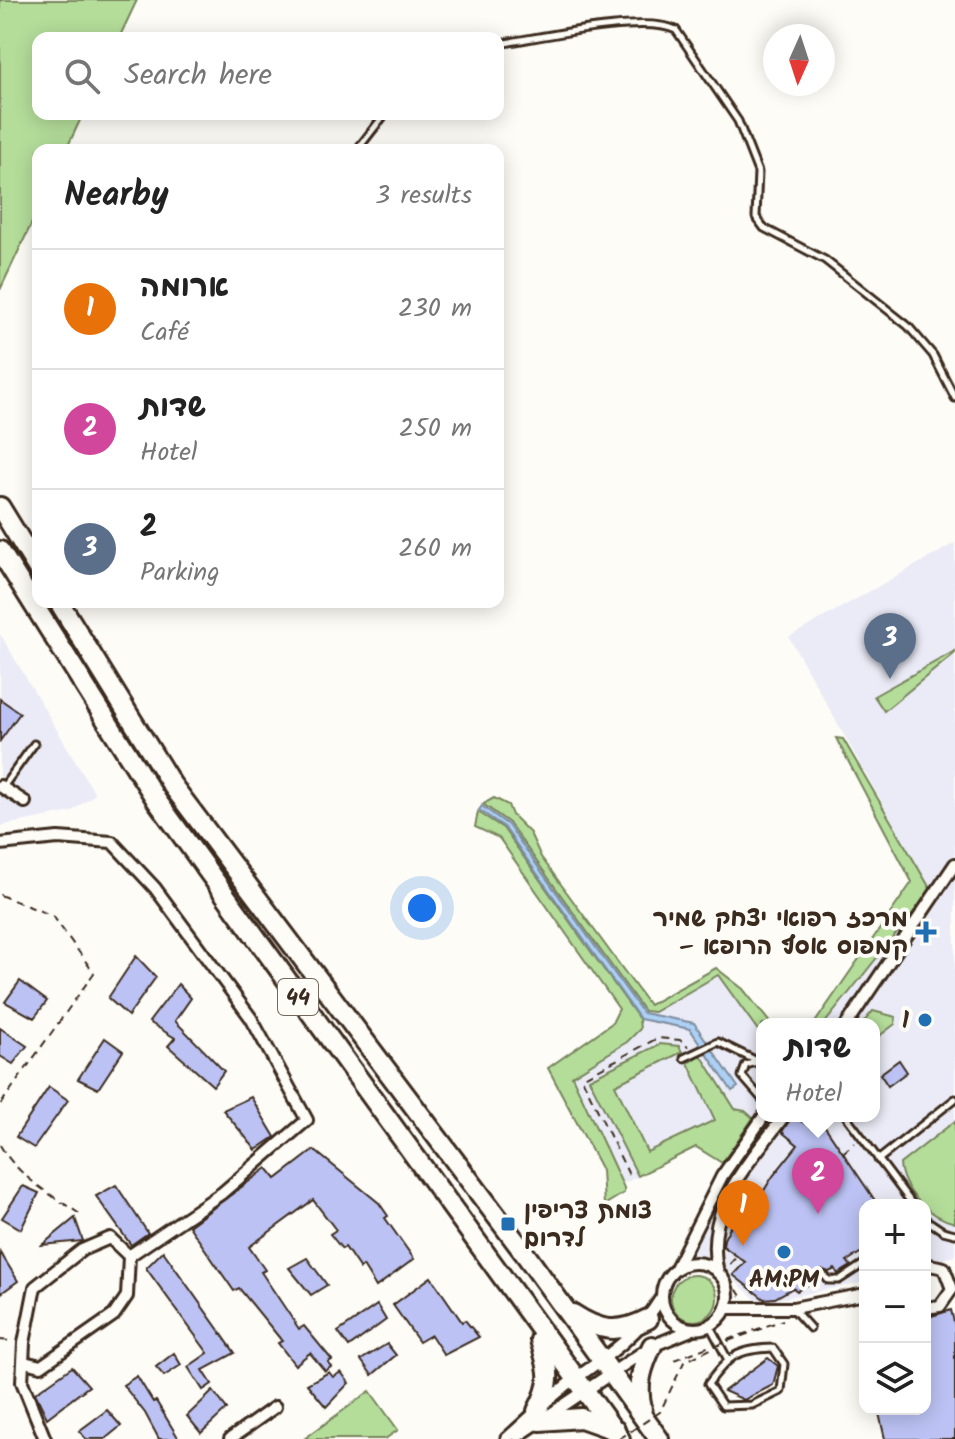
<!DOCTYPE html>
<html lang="en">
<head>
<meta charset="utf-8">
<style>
  body { margin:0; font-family:Kalam,"Playpen Sans Hebrew",sans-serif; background:#f6f6f6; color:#222 }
  .controls { position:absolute; right:24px; bottom:24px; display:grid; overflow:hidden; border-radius:16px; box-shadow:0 4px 20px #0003 }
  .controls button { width:72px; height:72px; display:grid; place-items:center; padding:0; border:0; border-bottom:2px solid #e0e0e0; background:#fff; color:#222; font:40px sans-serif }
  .compass { position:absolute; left:763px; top:24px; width:72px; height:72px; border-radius:50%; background:#fff; box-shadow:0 4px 20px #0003; rotate:183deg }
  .you { position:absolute; left:422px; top:908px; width:28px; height:28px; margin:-20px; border:6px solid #fff; border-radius:50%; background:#1a73e8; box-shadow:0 0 0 12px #1a73e833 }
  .badge { display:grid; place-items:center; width:52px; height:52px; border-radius:50%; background:#1f6fb2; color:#fff; font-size:26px; font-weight:700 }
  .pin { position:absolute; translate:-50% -66px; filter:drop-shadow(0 2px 4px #0008) }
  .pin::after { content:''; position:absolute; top:42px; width:28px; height:24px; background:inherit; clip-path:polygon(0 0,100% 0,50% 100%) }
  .popup { position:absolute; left:756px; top:1018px; width:124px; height:104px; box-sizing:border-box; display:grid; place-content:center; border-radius:16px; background:#fff; filter:drop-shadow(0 2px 6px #0005); font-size:26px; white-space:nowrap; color:#767676 }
  .popup b { font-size:30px; color:#222 }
  .popup::after { content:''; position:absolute; left:50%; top:100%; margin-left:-16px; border:16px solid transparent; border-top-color:#fff }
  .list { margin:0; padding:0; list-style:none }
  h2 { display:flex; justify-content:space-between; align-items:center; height:104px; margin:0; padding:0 32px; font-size:34px }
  h2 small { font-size:26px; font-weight:400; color:#767676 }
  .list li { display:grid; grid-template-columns:52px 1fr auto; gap:24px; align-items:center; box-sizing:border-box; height:120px; padding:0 32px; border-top:2px solid #e0e0e0 }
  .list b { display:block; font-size:30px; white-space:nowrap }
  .list p { margin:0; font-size:26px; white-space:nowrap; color:#767676 }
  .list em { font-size:26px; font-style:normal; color:#767676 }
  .icon { flex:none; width:44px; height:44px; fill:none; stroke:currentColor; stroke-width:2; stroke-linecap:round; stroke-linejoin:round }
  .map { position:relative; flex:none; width:955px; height:1439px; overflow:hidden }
  .search { position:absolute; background:#fff; box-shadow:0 4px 20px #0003; left:32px; top:32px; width:472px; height:88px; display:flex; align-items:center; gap:20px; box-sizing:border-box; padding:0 28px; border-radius:16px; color:#767676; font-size:30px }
  .panel { position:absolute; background:#fff; box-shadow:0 4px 20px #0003; left:32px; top:144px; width:472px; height:464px; border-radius:16px }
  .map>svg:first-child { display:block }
  .built { fill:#eaebf6 }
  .green { fill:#b4dd9a; stroke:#78845c; stroke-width:2 }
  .water { fill:#add0f5; stroke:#7f8e9f; stroke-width:2 }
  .building { fill:#bcc3f4; stroke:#3b2a1e; stroke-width:2 }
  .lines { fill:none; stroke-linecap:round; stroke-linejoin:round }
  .service-casing { stroke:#3b2a1e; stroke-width:11 }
  .minor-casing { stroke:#3b2a1e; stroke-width:16 }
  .trunk-casing { stroke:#3b2a1e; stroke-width:24 }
  .path { stroke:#3b2a1e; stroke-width:2; stroke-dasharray:8 6; stroke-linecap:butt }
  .service { stroke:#fdfcf7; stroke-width:5 }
  .minor { stroke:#fdfcf7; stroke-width:10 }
  .trunk { stroke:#fdfcf7; stroke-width:18 }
  .path-bridge { stroke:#3b2a1e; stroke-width:2; stroke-dasharray:8 6; stroke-linecap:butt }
  .poi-dot { fill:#1f6fb2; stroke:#fdfcf7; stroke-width:3 }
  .labels { text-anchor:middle; stroke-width:8; stroke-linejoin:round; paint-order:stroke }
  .shield { fill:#fdfcf7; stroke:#75695f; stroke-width:2 }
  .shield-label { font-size:22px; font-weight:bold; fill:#3b2a1e }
  .poi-label { font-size:24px; font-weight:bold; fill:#3b2a1e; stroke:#fdfcf7; text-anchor:end }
</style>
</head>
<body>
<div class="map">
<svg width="955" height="1439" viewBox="0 0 955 1439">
  <rect width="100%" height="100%" fill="#fdfcf7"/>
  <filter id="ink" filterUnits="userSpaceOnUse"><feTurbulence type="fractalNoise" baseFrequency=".0125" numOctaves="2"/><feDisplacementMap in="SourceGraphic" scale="16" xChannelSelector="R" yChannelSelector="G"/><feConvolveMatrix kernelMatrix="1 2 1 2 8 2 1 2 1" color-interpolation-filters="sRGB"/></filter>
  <g filter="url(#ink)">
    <g class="built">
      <polygon points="955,543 955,1256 925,1263 925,1205 865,1205 865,1282 760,1303 731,1278 682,1250 722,1164 696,1147 619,1186 551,1070 717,974 762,1037 762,1116 874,1116 874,1024 824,1024 931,890 789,637"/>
      <polygon points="0,634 95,794 71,812 0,826"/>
    </g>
    <g class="green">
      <polygon points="0,0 137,0 119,38 38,38 38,114 83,114 66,150 38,150 38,210 0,290"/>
      <polygon points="955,651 955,653 884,711 874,696"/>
      <polygon points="836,738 843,739 931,890 824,1024 814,1024 912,882"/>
      <polygon points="494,798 508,805 512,815 530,833 541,857 649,1005 716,968 743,989 768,1020 771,1024 762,1024 762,1036 718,975 654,1012 644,1011 509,823 483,804"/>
      <polygon points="478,812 503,828 639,1019 640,1029 627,1042 572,1076 624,1188 624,1193 604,1205 602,1170 548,1068 612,1023 619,1009 499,838 475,827"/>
      <polygon points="873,1011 896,1017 895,1024 874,1040 874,1024 862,1024"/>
      <polygon points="660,1044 679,1046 682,1052 615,1085 647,1152 715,1120 688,1063 701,1055 735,1109 745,1111 753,1118 722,1163 696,1147 638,1176 589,1079"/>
      <path d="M 955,1121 L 955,1223 C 930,1217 902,1191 900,1164 Z"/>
      <circle cx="694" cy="1298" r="23"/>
      <polygon points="370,1391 398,1430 385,1439 304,1439"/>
    </g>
    <polygon class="water" points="482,806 508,825 643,1013 694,1023 738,1087 732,1091 690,1029 640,1019 504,827 479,810"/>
    <g class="building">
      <polygon points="0,699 20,713 0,741"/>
      <polygon points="136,956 156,977 128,1016 108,998"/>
      <polygon points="20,981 47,1001 34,1018 5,1002"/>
      <polygon points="178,984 191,998 175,1021 224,1071 213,1086 168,1046 175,1038 149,1022"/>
      <polygon points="0,1028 27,1046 13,1064 0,1056"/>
      <polygon points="105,1038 123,1051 98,1089 78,1079"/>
      <polygon points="899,1060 907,1072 888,1086 880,1074"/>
      <polygon points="49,1087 68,1100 34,1148 16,1137"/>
      <polygon points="251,1097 275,1137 256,1150 223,1110"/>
      <polygon points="792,1116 813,1128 820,1119 878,1205 865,1205 865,1250 847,1261 851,1266 838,1274 835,1269 829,1272 822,1270 819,1278 797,1291 793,1288 775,1298 764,1299 733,1275 745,1262 723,1246 724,1239 734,1219 743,1224 773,1176 798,1145 782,1132"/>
      <polygon points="314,1150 379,1203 388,1216 385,1218 414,1259 376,1287 363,1266 360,1269 345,1247 342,1249 330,1234 336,1230 313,1200 249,1247 265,1270 261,1272 299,1329 304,1326 332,1360 328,1362 331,1367 325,1371 310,1353 295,1365 278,1343 282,1341 239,1288 234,1291 189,1226 267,1168 276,1179"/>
      <polygon points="116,1185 148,1233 131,1245 96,1196"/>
      <polygon points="23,1186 39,1193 21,1229 2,1218"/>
      <polygon points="75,1218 83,1241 42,1245"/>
      <polygon points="163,1251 235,1353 203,1370 212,1384 203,1390 188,1367 208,1353 146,1268"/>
      <polygon points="0,1252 18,1281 0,1294"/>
      <polygon points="307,1258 327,1285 311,1295 289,1268"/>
      <polygon points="431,1277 462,1322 465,1320 479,1337 444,1355 431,1335 419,1342 393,1305"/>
      <polygon points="377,1305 386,1320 349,1347 338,1332"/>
      <polygon points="951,1310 955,1326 955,1439 885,1439 878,1409 925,1409 925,1318"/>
      <polygon points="387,1344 396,1355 372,1375 361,1360"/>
      <polygon points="174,1353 181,1365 164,1376 156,1367"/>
      <polygon points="768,1358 778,1366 773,1385 744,1400 724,1391"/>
      <polygon points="72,1367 89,1386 47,1418 35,1393"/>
      <polygon points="329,1372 333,1377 341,1372 349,1383 326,1407 307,1384"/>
      <polygon points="137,1376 153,1402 156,1401 179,1439 159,1439 145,1413 123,1385"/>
      <polygon points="213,1391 227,1409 201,1433 187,1416"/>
      <polygon points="107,1410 121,1426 105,1439 86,1439 79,1431"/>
    </g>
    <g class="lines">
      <defs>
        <g id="service">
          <path d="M 498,44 C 538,38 643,14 676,30 L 738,121 L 758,172 L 756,217 L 764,228 L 825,260 L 908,326 L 933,355 L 955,398"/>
          <polyline points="357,150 385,114"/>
          <polyline points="3,787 34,744"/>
          <polyline points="684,1058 718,1042 759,1062"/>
          <polyline points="757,1062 746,1065 742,1076 762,1099"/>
          <polyline points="846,1116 913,1205"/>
          <polyline points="878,1160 955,1099"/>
          <polyline points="925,1219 943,1231 955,1234"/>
          <polyline points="824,1275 828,1280 839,1280 865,1263"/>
          <polyline points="793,1309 810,1328"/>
          <polyline points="710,1326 727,1358"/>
          <path d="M 773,1348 L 784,1364 L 781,1391 L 752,1405 L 723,1406 L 708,1384 C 729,1356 737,1349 773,1348 Z"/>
        </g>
        <g id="minor">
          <polyline points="0,786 25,802"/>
          <polyline points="0,844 58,838 112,842 155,888 251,1018 307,1120 222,1193 129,1256 110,1238 82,1250 35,1287 24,1343 22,1382 45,1439"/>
          <polyline points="847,1024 955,864"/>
          <circle cx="695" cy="1296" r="33"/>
          <polyline points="925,1264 944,1268 952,1289 940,1306 925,1308"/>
          <polyline points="676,1268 722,1176 764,1116"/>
          <path d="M 718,1273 C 702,1209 748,1165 784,1116"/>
          <polyline points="726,1308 793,1308 865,1294"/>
          <polyline points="24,1362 41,1366 114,1315 127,1296 129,1256"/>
          <polyline points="518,1436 652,1346 691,1330"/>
          <polyline points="230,1439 275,1407"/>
          <path d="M 506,1439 C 529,1419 551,1396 576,1378 C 610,1354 639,1334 661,1298"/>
        </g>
        <g id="trunk">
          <polyline points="0,507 38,569"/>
          <polyline points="0,551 157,801 620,1439"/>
          <polyline points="59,602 172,785 525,1254 659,1439"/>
          <path d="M 573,1314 C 600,1332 619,1334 648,1319"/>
          <path d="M 642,1409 C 636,1385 642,1367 652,1346"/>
          <path d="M 537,1411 C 553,1381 550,1372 540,1340"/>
          <polyline points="540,1421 581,1418 615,1430"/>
        </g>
      </defs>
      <use href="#service" class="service-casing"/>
      <use href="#minor" class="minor-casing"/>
      <use href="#trunk" class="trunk-casing"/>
      <g class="path">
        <polyline points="0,895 53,916 94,973 0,1105"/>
        <path d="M 0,1145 C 17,1176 54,1197 83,1216"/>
        <polyline points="843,1153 854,1143"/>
        <polyline points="629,1175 582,1078 658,1038 680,1040 688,1047"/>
        <polyline points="730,1264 737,1256"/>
        <polyline points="729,1278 741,1296"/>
        <polyline points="657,1287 666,1271"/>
        <polyline points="0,1340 11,1341"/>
        <polyline points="727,1340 783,1320"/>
        <polyline points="728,1341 767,1327"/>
        <polyline points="674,1360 710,1346"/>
      </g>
      <use href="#service" class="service"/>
      <use href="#minor" class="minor"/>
      <use href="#trunk" class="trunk"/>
      <polyline class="path-bridge" points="619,1439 660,1412 684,1362 727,1341"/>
    </g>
  </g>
  <g class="poi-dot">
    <path d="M922 920h8v8h8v8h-8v8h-8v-8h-8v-8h8z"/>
    <circle cx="925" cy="1020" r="8"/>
    <rect x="500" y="1216" width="16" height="16" rx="4"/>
    <circle cx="784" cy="1252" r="8"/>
  </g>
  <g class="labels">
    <rect class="shield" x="278" y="979" width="40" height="36" rx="6"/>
    <g class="shield-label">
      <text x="298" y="1005">44</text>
    </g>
    <g class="poi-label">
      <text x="908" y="926">מרכז רפואי יצחק שמיר<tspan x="908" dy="28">– קמפוס אסף הרופא</tspan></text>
      <text x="909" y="1028">1</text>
      <text x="524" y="1218" text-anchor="start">צומת צריפין<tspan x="524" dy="28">לדרום</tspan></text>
      <text x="784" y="1287" text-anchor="middle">AM:PM</text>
    </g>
  </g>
</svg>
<div class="controls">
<button>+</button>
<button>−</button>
<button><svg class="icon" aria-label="layers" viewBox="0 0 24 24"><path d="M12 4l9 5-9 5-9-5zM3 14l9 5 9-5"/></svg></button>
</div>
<svg class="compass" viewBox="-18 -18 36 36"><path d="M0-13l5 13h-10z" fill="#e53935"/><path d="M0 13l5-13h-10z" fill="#767676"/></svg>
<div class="you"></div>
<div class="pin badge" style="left:743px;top:1246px;background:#e8710a">1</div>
<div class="pin badge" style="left:818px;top:1214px;background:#d1479c">2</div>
<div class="popup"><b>שדות</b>Hotel</div>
<div class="pin badge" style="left:890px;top:679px;background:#5c6f8a">3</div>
<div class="search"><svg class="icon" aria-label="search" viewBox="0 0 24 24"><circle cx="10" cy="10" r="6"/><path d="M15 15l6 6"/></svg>Search here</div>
<section class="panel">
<h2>Nearby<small>3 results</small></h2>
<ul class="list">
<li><span class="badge" style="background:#e8710a">1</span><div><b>ארומה</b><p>Café</p></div><em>230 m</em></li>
<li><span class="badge" style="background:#d1479c">2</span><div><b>שדות</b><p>Hotel</p></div><em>250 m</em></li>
<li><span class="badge" style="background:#5c6f8a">3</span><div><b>2</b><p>Parking</p></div><em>260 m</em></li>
</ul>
</section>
</div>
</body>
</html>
